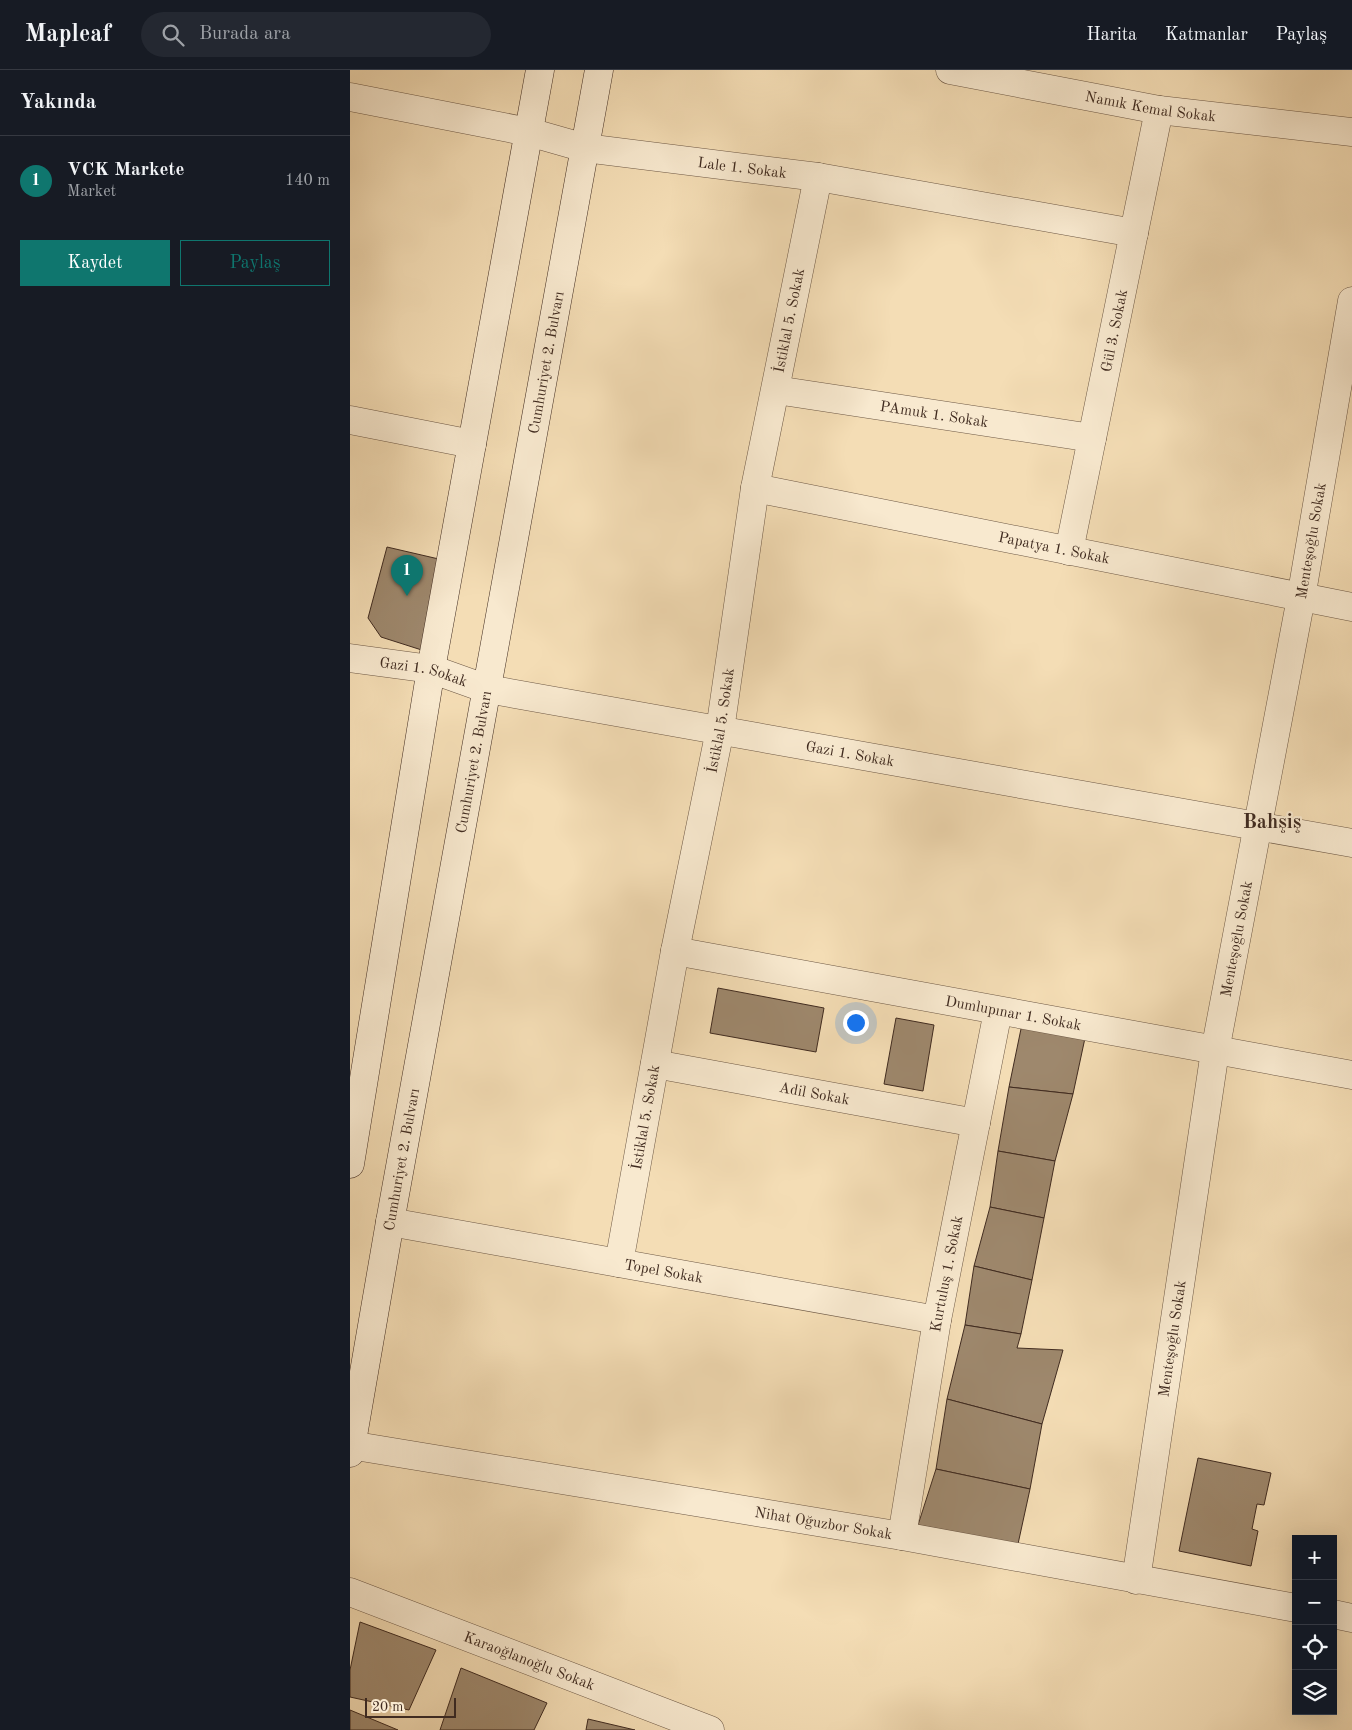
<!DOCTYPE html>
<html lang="tr">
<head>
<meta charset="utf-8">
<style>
  body { margin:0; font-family:"Old Standard TT",serif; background:#242831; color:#f1f3f6 }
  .controls { position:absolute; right:15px; bottom:15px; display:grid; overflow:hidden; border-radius:0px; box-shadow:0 5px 20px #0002 }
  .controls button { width:45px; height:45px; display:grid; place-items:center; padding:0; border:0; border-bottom:1px solid #363941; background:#171b24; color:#f1f3f6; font:25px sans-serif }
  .scale { position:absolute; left:15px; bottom:12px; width:91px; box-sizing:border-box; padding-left:5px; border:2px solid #402b20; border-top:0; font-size:14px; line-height:18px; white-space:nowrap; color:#402b20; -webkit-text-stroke:4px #f8e9cf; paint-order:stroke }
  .you { position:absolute; left:505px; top:952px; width:18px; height:18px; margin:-12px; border:4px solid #fff; border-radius:50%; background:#1a73e8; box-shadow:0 0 0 8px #1a73e833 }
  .badge { display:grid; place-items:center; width:32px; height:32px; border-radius:50%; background:#0f766e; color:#fff; font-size:16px; font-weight:700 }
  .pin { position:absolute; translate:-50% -41px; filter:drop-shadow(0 1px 2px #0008) }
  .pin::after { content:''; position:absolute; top:26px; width:18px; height:15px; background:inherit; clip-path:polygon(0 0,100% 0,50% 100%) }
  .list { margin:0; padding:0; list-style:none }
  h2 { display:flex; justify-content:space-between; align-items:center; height:65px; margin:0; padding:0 20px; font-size:21px }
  h2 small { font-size:16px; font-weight:400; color:#9ea1a6 }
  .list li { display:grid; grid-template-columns:32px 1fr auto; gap:15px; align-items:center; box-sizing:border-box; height:90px; padding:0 20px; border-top:1px solid #363941 }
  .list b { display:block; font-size:19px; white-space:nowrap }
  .list p { margin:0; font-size:16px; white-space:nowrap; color:#9ea1a6 }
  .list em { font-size:16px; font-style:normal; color:#9ea1a6 }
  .actions { display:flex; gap:10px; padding:15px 20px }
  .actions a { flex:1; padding:11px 0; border:1px solid #0f766e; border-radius:0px; text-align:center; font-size:18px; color:#0f766e }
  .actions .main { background:#0f766e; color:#fff }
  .icon { flex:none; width:28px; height:28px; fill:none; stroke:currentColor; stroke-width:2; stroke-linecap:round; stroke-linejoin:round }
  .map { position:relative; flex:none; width:1002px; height:1660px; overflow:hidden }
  header { display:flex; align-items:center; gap:30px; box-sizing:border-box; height:70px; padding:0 25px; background:#171b24; border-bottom:1px solid #363941 }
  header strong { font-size:24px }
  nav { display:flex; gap:28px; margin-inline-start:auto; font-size:18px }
  .search { width:350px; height:45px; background:#242831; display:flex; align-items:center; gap:12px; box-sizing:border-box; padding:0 18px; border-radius:28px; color:#9ea1a6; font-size:19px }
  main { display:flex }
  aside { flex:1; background:#171b24 }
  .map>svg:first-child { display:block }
  .building { fill:#9e886d; stroke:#402b20 }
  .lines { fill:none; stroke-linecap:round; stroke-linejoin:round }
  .minor-casing { stroke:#6d5845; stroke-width:29 }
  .secondary-casing { stroke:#402b20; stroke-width:29 }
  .minor { stroke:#f8e9cf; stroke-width:28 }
  .secondary { stroke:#f8e9cf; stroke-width:28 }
  .labels { text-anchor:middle; stroke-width:4; stroke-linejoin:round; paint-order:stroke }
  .street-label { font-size:15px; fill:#402b20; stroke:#f8e9cf }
  .district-label { font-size:20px; font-weight:bold; fill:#402b20; stroke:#f8e9cf }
</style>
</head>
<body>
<header>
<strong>Mapleaf</strong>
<div class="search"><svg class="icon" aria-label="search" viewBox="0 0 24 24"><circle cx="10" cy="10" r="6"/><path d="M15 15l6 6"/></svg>Burada ara</div>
<nav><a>Harita</a><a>Katmanlar</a><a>Paylaş</a></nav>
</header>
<main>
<aside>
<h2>Yakında<small></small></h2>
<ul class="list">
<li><span class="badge">1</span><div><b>VCK Markete</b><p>Market</p></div><em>140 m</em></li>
</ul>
<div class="actions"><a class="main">Kaydet</a><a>Paylaş</a></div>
</aside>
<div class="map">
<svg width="1002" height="1660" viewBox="0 0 1002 1660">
  <rect width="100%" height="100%" fill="#f4ddb5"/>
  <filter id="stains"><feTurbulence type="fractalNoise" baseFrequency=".004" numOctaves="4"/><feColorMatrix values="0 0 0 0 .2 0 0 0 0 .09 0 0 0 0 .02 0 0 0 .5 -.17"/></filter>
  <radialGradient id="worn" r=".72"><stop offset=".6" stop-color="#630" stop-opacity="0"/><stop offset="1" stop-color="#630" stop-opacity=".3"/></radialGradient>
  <g class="building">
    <polygon points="37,477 93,490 78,582 31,567 18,548"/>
    <polygon points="368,918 474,938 466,982 360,963"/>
    <polygon points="546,948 584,955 573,1021 534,1014"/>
    <polygon points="672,954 735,968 723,1024 659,1017"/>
    <polygon points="659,1017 723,1024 705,1091 648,1081"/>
    <polygon points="648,1081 705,1091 694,1148 640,1137"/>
    <polygon points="640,1137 694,1148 682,1210 624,1196"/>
    <polygon points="624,1196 682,1210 671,1264 615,1255"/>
    <polygon points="615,1255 671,1264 667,1278 713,1280 692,1354 597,1329"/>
    <polygon points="597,1329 692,1354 680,1419 586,1399"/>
    <polygon points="848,1388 921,1403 914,1435 907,1434 902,1459 908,1461 901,1496 829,1481"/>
    <polygon points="586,1399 680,1419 668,1474 568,1455"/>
    <polygon points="10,1552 86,1580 59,1640 0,1627 0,1600"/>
    <polygon points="111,1598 197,1633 184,1660 90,1660"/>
    <polygon points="0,1640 48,1660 0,1660"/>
    <polygon points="238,1649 285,1660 236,1660"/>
  </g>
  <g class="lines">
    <defs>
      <g id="minor">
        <path id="s1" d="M 600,0 L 809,40 L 1002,62"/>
        <path id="s2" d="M 0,27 L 179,62 L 235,78 L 468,107 L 784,163"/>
        <path id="s3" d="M 426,320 L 742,368"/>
        <polyline points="0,350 122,374"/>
        <path id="s4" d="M 405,418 L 1002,537"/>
        <path id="s5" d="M 719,481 L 809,40"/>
        <path id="s6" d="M 0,588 L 81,599 L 137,619 L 1002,773"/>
        <path id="s7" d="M 325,881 L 1002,1005"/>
        <path id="s8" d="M 305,994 L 626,1053"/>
        <path id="s9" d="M 40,1152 L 587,1250"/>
        <path id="s10" d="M 269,1193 L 325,881 L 370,660 L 405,418 L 468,107"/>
        <path id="s11" d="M 0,1375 L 552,1466 L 946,1538"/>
        <path id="s12" d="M 552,1466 L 587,1250 L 648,941"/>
        <path id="s13" d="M 786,1510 L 865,981 L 951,528 L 1002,231"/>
        <path id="s14" d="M 0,1522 L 360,1660"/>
        <polyline points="983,1544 1002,1548"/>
      </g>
      <g id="secondary">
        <polyline points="0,1094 81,599 190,0"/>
        <path id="s15" d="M 0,1383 L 40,1152 L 249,0"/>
      </g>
    </defs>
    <use href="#minor" class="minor-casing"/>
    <use href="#secondary" class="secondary-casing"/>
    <use href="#minor" class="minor"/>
    <use href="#secondary" class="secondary"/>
  </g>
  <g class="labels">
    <g class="street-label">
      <text dy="5" stroke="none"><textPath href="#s1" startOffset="204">Namık Kemal Sokak</textPath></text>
      <text dy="5" stroke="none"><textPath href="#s2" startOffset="399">Lale 1. Sokak</textPath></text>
      <text dy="5" stroke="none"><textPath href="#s10" startOffset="958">İstiklal 5. Sokak</textPath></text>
      <text dy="5" stroke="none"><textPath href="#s5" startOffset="225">Gül 3. Sokak</textPath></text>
      <text dy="5" stroke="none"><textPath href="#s15" startOffset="1108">Cumhuriyet 2. Bulvarı</textPath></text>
      <text dy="5" stroke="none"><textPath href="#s3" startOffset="160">PAmuk 1. Sokak</textPath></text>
      <text dy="5" stroke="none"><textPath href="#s13" startOffset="1054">Menteşoğlu Sokak</textPath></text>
      <text dy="5" stroke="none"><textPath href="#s4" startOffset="305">Papatya 1. Sokak</textPath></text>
      <text dy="5" stroke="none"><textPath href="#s6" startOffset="75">Gazi 1. Sokak</textPath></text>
      <text dy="5" stroke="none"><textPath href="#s10" startOffset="552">İstiklal 5. Sokak</textPath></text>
      <text dy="5" stroke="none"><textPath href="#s6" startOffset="510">Gazi 1. Sokak</textPath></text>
      <text dy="5" stroke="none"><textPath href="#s15" startOffset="702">Cumhuriyet 2. Bulvarı</textPath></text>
      <text dy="5" stroke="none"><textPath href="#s13" startOffset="649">Menteşoğlu Sokak</textPath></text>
      <text dy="5" stroke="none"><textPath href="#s7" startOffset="344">Dumlupınar 1. Sokak</textPath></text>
      <text dy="5" stroke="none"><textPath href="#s8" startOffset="162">Adil Sokak</textPath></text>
      <text dy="5" stroke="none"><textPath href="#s10" startOffset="148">İstiklal 5. Sokak</textPath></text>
      <text dy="5" stroke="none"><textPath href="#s15" startOffset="298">Cumhuriyet 2. Bulvarı</textPath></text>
      <text dy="5" stroke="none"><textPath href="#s9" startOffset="278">Topel Sokak</textPath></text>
      <text dy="5" stroke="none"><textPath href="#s12" startOffset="266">Kurtuluş 1. Sokak</textPath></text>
      <text dy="5" stroke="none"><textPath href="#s13" startOffset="244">Menteşoğlu Sokak</textPath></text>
      <text dy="5" stroke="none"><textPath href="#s11" startOffset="480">Nihat Oğuzbor Sokak</textPath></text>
      <text dy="5" stroke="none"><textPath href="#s14" startOffset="192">Karaoğlanoğlu Sokak</textPath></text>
    </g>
    <g class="district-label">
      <text x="922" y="758">Bahşiş</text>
    </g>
  </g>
  <rect width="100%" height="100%" filter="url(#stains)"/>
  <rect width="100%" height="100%" fill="url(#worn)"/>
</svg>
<div class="controls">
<button>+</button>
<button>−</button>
<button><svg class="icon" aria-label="locate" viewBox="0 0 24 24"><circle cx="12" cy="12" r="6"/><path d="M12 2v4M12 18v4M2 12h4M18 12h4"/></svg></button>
<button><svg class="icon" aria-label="layers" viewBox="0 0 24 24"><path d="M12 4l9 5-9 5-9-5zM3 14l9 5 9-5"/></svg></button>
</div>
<div class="scale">20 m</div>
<div class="you"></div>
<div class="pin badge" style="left:57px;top:526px">1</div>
</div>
</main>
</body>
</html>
